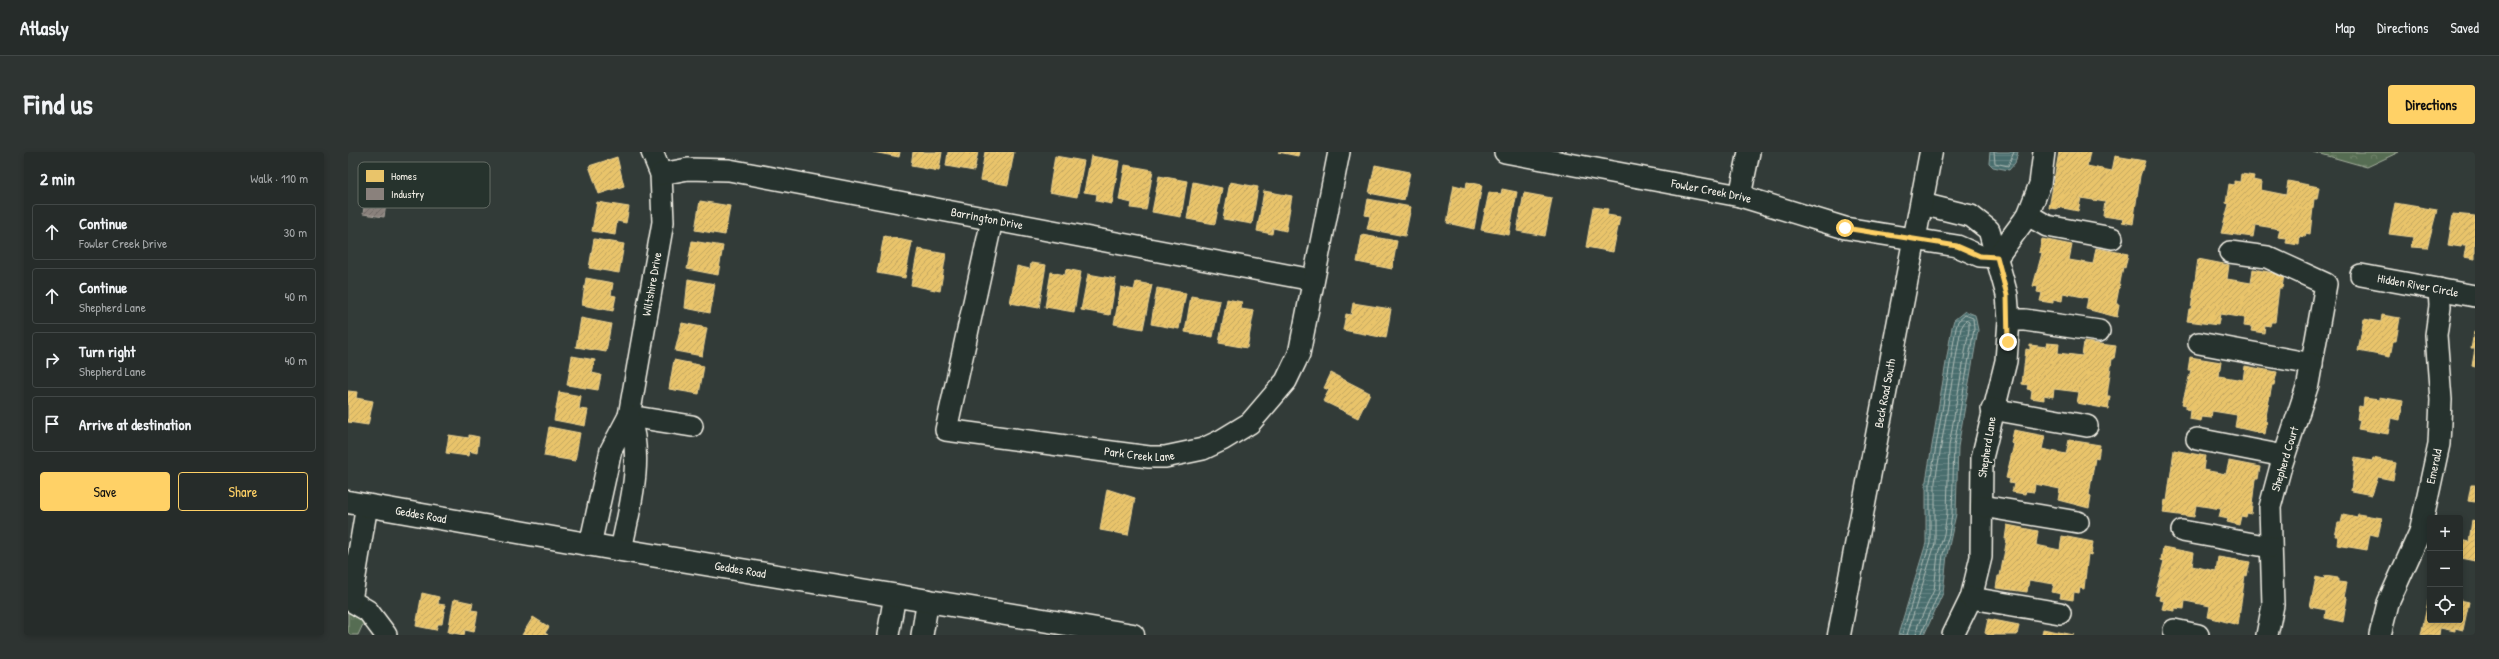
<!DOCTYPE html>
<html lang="en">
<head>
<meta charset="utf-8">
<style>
  body { margin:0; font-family:"Patrick Hand",sans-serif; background:#2e3432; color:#f1f3f6 }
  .controls { position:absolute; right:12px; bottom:12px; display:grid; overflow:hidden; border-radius:4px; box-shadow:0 2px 6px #0003 }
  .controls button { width:36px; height:36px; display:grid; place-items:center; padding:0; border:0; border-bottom:1px solid #424847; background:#262c2a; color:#f1f3f6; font:20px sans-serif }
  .stop { position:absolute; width:12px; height:12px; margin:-9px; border:3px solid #ffd166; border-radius:50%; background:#fff }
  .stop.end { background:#ffd166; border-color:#fff; box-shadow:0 1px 4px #0008 }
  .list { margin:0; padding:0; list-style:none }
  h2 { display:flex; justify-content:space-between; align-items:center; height:52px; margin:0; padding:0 16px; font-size:17px }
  h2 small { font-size:13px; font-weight:400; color:#a4a7a8 }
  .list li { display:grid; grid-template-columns:26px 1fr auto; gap:12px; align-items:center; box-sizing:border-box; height:56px; margin:0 8px 8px; padding:0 8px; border:1px solid #424847; border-radius:4px }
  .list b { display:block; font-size:15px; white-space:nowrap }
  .list p { margin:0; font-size:13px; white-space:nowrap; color:#a4a7a8 }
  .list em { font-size:13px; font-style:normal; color:#a4a7a8 }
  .actions { display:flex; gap:8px; padding:12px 16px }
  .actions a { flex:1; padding:9px 0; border:1px solid #ffd166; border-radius:4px; text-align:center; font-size:14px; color:#ffd166 }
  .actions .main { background:#ffd166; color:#111 }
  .icon { flex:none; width:22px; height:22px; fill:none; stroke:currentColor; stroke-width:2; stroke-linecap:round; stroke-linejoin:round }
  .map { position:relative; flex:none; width:2127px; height:483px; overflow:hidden; border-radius:4px }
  header { display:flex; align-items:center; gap:24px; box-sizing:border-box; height:56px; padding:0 20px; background:#262c2a; border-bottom:1px solid #424847 }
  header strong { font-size:19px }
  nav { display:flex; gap:22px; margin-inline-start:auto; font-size:14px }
  .intro { display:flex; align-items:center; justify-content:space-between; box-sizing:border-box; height:96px; padding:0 24px }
  h1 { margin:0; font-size:28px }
  .button { padding:10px 18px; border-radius:4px; background:#ffd166; color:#111; font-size:14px; font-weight:700 }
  main { display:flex; gap:24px; padding:0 24px }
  aside { flex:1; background:#262c2a; border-radius:4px; box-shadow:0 2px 6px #0003 }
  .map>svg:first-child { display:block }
  .grass { fill:url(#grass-tufts); stroke:#a5af9d }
  .forest { fill:url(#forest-crowns); stroke:#a5af9d }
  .water { fill:url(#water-rules); stroke:#8ea29f }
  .homes { fill:url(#homes-hatch); stroke:#ecd290 }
  .industry { fill:url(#industry-hatch); stroke:#aaa39c }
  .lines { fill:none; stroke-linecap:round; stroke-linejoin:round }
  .shore { stroke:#b0bdb7; stroke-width:1 }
  .minor-casing { stroke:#f4f1e8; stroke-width:24 }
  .major-casing { stroke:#f4f1e8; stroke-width:25 }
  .minor { stroke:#26332d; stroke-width:21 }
  .major { stroke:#26332d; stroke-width:22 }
  .route { stroke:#ffd166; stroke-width:5 }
  .labels { text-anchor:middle; stroke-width:4; stroke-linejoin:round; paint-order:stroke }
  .street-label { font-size:12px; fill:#f4f1e8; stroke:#26332d }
  .key { fill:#26332d; stroke:#646c65; stroke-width:1 }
  .key-label { font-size:11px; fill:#f4f1e8 }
</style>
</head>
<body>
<header>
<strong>Atlasly</strong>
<nav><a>Map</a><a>Directions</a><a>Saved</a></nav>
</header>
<div class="intro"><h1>Find us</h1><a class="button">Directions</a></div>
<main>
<aside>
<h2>2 min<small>Walk · 110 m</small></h2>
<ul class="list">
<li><svg class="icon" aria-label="ahead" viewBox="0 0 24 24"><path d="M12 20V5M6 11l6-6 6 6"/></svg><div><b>Continue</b><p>Fowler Creek Drive</p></div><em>30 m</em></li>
<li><svg class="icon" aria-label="ahead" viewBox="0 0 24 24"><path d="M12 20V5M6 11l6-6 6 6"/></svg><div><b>Continue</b><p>Shepherd Lane</p></div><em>40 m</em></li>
<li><svg class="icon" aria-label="right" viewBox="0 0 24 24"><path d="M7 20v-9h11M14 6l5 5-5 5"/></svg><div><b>Turn right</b><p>Shepherd Lane</p></div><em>40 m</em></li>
<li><svg class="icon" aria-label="arrive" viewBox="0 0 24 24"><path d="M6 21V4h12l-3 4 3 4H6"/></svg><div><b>Arrive at destination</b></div></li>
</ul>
<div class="actions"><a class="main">Save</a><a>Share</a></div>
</aside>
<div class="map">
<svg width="2127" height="483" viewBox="0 0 2127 483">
  <defs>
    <pattern id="grass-tufts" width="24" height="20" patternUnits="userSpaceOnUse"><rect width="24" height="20" fill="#566d52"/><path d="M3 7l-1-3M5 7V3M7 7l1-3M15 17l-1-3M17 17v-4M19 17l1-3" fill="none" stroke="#6f826b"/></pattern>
    <pattern id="forest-crowns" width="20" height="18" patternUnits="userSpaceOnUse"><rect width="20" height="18" fill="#566d52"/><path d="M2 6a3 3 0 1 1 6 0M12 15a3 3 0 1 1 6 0" fill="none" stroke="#6f826b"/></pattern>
    <pattern id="water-rules" width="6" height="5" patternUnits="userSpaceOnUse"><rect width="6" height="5" fill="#4a6e6e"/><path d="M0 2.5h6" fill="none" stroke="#658383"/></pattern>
    <pattern id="homes-hatch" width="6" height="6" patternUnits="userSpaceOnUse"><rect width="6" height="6" fill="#e9c46a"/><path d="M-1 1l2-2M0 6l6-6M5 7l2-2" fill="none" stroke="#c1a561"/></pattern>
    <pattern id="industry-hatch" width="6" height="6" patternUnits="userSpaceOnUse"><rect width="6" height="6" fill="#8a817c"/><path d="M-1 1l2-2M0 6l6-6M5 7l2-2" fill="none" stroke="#706a66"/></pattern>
  </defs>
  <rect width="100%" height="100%" fill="#323b38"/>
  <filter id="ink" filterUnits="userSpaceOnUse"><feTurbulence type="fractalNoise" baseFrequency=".025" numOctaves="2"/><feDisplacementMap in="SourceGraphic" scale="8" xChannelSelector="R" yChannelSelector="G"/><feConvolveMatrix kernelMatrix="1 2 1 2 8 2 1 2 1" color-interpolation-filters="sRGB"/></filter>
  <g filter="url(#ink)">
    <polygon class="grass" points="0,457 17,468 10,483 0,483"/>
    <polygon class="forest" points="1966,0 2051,0 2019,15"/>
    <g class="water">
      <polygon points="1642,0 1670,0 1667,11 1661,18 1645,15 1641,11"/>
      <polygon points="1617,159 1627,163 1630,178 1610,295 1608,362 1599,403 1595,441 1576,483 1550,483 1578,391 1578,329 1604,175 1606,168"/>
    </g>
    <g class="homes">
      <polygon points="525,0 552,0 551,5"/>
      <polygon points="565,0 594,0 591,19 563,14"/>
      <polygon points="600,0 630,0 626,19 598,14"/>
      <polygon points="637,0 666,0 660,33 632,28"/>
      <polygon points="930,0 951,0 950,4"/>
      <polygon points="1711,0 1742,0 1739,14 1764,19 1767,4 1797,9 1792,24 1785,72 1774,70 1775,67 1755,64 1757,50 1733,46 1730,59 1710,55 1710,57 1701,56"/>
      <polygon points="707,4 736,9 729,45 701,40"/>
      <polygon points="743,4 771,9 764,52 748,49 749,42 736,40"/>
      <polygon points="269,5 276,34 251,42 241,14"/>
      <polygon points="777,13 805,18 798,58 783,56 784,51 771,48"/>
      <polygon points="1027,13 1062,20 1056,48 1021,41"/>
      <polygon points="1893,22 1906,24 1905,28 1914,30 1913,38 1938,43 1940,29 1971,35 1969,47 1966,47 1962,82 1958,81 1957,85 1952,84 1951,93 1938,91 1939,86 1930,85 1932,77 1907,73 1905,85 1873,81 1881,52 1878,51 1881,32 1886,33 1886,29 1892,30"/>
      <polygon points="811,24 839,29 833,65 804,60"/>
      <polygon points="845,30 874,36 867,72 839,67"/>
      <polygon points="882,30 910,35 904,72 875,67"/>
      <polygon points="1119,30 1134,33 1126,77 1099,71 1106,33 1118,36"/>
      <polygon points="1154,37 1169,40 1161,83 1133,78 1141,40 1153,42"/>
      <polygon points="916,39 944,44 938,79 925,76 924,82 909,79"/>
      <polygon points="1176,41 1204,46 1197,84 1169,79"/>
      <polygon points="1020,47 1063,55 1057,84 1019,77 1022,64 1017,63"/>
      <polygon points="352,49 382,54 377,83 347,78"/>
      <polygon points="249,50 281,55 278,71 269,69 267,83 244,79"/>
      <polygon points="2047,51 2089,58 2079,96 2063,95 2065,85 2041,82"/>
      <polygon points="1245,55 1260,57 1259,63 1272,65 1265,100 1238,95"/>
      <polygon points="2105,62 2127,64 2127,107 2116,105 2118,93 2114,93 2113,95 2100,93"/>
      <polygon points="1014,83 1049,89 1044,117 1009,110"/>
      <polygon points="536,84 564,90 557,126 529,121"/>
      <polygon points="246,87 276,92 271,121 241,116"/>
      <polygon points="1694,87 1724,93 1721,108 1745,112 1748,96 1780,102 1777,116 1775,115 1768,152 1771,152 1769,165 1738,157 1740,146 1715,141 1714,149 1705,147 1705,151 1692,149 1694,141 1689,140 1690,135 1685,134 1694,101 1691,100"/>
      <polygon points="344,89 375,94 370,123 339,117"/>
      <polygon points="570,97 598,102 592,139 563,133"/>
      <polygon points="1850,107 1881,113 1879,127 1903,131 1905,117 1936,123 1934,136 1931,136 1927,170 1923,170 1922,174 1917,173 1916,181 1903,179 1904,175 1896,174 1897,166 1872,162 1870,173 1839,169 1841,157 1843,157"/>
      <polygon points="683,111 698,113 691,156 662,151 669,114 682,117"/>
      <polygon points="718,117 733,120 726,160 697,155 703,120 717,123"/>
      <polygon points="740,122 768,127 762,163 733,158"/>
      <polygon points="238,126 265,131 263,143 268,144 265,159 234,153"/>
      <polygon points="340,127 367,132 362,161 337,156"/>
      <polygon points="788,130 804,133 795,177 766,172 773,135 786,138"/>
      <polygon points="809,136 838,141 831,177 803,172"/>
      <polygon points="843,144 872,149 865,185 837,180"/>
      <polygon points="879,147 894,150 893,157 906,159 899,196 871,191"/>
      <polygon points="1005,151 1043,157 1038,186 995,178 998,162 1003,163"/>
      <polygon points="2034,163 2052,166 2048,189 2045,189 2042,205 2010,199 2016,167 2033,170"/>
      <polygon points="233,166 263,172 258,200 228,195"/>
      <polygon points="334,171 359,176 354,204 327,199"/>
      <polygon points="2126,180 2127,180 2127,215 2124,214 2127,197 2123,197"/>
      <polygon points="1736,190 1768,194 1766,207 1764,207 1759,244 1762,244 1760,257 1729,251 1731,240 1706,237 1705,245 1696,243 1696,248 1683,246 1684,238 1679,237 1680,233 1674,232 1678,197 1682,198 1682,193 1699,195 1699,191 1711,192 1710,201 1734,204"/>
      <polygon points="224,204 247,208 244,221 253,223 250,238 219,233"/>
      <polygon points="1842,205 1873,210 1871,224 1895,228 1897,214 1929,220 1926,233 1924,233 1917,269 1919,270 1917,282 1887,275 1889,263 1864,259 1863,266 1854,265 1853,269 1841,267 1842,258 1838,257 1838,253 1834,252 1843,218 1840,218"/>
      <polygon points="326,208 356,214 351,242 321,237"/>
      <polygon points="983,221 1022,241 1010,266 975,249 981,238 976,236"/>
      <polygon points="0,239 9,240 8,246 25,249 20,273 0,270"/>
      <polygon points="211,240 233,244 231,257 240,258 237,274 206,268"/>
      <polygon points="2031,245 2055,249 2052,268 2043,266 2040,282 2010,277 2012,268 2009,267 2011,254 2015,255 2016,246 2031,248"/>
      <polygon points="201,275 232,281 227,309 196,304"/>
      <polygon points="1666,278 1697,284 1694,297 1718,302 1721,288 1752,293 1750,307 1747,306 1741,343 1743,344 1741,356 1710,348 1712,337 1687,332 1686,340 1678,339 1677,342 1664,340 1666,332 1661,331 1662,327 1658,326 1666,292 1663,291"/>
      <polygon points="101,283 121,286 121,283 131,285 129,301 121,299 120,304 98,301"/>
      <polygon points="1826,298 1857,304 1855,318 1878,322 1881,309 1912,315 1910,327 1907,327 1903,362 1899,361 1898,365 1893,364 1891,373 1879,370 1880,367 1871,365 1873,357 1848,353 1846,365 1815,361 1817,348 1819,349"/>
      <polygon points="2007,306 2024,309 2025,306 2048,311 2045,328 2030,325 2024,343 2003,339"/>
      <polygon points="2123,333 2127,333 2127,350 2120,349"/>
      <polygon points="759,337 787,346 780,383 752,378"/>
      <polygon points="1995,362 2009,365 2010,362 2034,366 2030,384 2022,382 2019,398 1989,393 1990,384 1987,384 1990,371 1993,371"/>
      <polygon points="2124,368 2127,369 2127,409 2112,406 2112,388 2121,390"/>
      <polygon points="1659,373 1690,379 1688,393 1712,398 1714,384 1745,390 1743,403 1740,402 1736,437 1732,436 1731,441 1726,440 1725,448 1712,446 1713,442 1704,440 1706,432 1681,428 1679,440 1648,436 1650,424 1652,424 1659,387 1657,387"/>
      <polygon points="1815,395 1846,401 1844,414 1868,419 1870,405 1902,410 1899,424 1897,423 1890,473 1860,465 1862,454 1837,449 1836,457 1827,456 1827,459 1814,457 1816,449 1811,448 1812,444 1807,443 1816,409 1813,408"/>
      <polygon points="1977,424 1990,426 1990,430 1999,431 1996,445 1999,446 1995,470 1977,466 1978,458 1962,455 1968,425 1976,427"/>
      <polygon points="74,441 91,445 90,452 97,453 94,472 90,472 88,478 68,474"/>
      <polygon points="2081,445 2082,468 2112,468 2112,448 2121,450 2115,478 2107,476 2107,479 2092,476 2091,483 2073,483"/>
      <polygon points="106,447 125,451 123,458 130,459 126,480 117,478 116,483 100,480"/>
      <polygon points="185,465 201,475 197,481 200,483 174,483"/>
      <polygon points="1640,467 1671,473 1669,483 1640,483 1637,481"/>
      <polygon points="1695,477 1726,483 1694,483"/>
    </g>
    <polygon class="industry" points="20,29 41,33 36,65 15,62"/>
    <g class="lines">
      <g class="shore">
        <polyline points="1646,0 1647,11 1660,14 1666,0"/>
        <polyline points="1554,483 1582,391 1582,330 1608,176 1610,169 1617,163 1625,166 1626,177 1606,294 1604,362 1601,383 1595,402 1591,440 1573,483"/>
        <polyline points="1559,483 1587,392 1587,330 1613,176 1618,168 1621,170 1621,177 1601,294 1599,361 1596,382 1590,402 1586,438 1570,473 1568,483"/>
      </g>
      <defs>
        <g id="minor">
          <polyline points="304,0 313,22 315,70 281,264 344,274"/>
          <path id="s1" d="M 1157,0 L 1392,44 L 1497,76 L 1609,94 L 1632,104 L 1649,105"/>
          <path id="s2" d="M 313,22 L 340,17 L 381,18 L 965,128"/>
          <polyline points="1392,44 1401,0"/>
          <polyline points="1574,52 1623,64 1641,78 1659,143 1661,168 1658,209 1634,306 1633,405 1623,446 1605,483"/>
          <polyline points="1680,63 1699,74 1764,86"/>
          <path id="s3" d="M 644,68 L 598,278 L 801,305 L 817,305 L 855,297 L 874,288 L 902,271 L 938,229 L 951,202 L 991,0"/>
          <polyline points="1882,100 1919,105 1978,132 1960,232 1933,314 1922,355 1925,453 1919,483"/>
          <polyline points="1649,105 1680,63 1692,32 1696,0"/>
          <path id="s4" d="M 2013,123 L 2127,144"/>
          <polyline points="1661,168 1677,168 1751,179"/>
          <polyline points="1851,191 1964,212"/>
          <polyline points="1644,257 1739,274"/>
          <polyline points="1849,287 1936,304"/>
          <polyline points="1634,354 1730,370"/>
          <polyline points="1834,379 1922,395"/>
          <path d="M 242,393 L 263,298 L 281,264 C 296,308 282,354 273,398"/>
          <polyline points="1623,446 1712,461"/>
          <polyline points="0,447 20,459 38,483"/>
          <polyline points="3,448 19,353"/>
          <polyline points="1826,478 1850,483"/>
          <polyline points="540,483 547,443"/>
          <polyline points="574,483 580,448"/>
          <path id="s5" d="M 2032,483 L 2040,451 L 2072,380 L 2091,292 L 2093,248 L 2088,183 L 2092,154 L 2091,137"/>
        </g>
        <g id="major">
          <path id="s6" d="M 0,350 L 273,398 L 785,483"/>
          <path id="s7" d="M 1491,483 L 1583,0"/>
        </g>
      </defs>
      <use href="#minor" class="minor-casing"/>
      <use href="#major" class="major-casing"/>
      <use href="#minor" class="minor"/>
      <use href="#major" class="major"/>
    </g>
  </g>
  <g class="lines" filter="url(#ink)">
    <polyline class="route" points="1497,76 1609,94 1632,104 1649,105 1659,143 1660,190"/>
  </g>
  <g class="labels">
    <g class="street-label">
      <text dy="4" stroke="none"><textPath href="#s1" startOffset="210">Fowler Creek Drive</textPath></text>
      <text dy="4" stroke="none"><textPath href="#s2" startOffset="331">Barrington Drive</textPath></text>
      <text transform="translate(304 132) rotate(-80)" y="4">Wiltshire Drive</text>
      <text dy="4" stroke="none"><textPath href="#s4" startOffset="58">Hidden River Circle</textPath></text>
      <text dy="4" stroke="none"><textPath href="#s7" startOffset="246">Beck Road South</textPath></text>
      <text transform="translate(1639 295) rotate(-81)" y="4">Shepherd Lane</text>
      <text dy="4" stroke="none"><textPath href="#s3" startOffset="410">Park Creek Lane</textPath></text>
      <text transform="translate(1937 307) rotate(-73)" y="4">Shepherd Court</text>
      <text dy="4" stroke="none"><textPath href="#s5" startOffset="178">Emerald</textPath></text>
      <text dy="4" stroke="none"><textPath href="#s6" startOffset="74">Geddes Road</textPath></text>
      <text dy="4" stroke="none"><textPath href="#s6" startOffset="398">Geddes Road</textPath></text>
    </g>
  </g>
  <rect x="10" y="10" width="132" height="46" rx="6" class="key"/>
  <rect x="18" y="18" width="18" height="12" fill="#e9c46a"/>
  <rect x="18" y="36" width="18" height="12" fill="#8a817c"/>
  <g class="key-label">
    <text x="43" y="28">Homes</text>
    <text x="43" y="46">Industry</text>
  </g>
</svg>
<div class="controls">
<button>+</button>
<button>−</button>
<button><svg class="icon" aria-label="locate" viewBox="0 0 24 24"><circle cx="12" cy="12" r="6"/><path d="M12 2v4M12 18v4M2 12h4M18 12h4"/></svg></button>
</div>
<div class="stop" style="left:1497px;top:76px"></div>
<div class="stop end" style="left:1660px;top:190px"></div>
</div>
</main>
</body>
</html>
